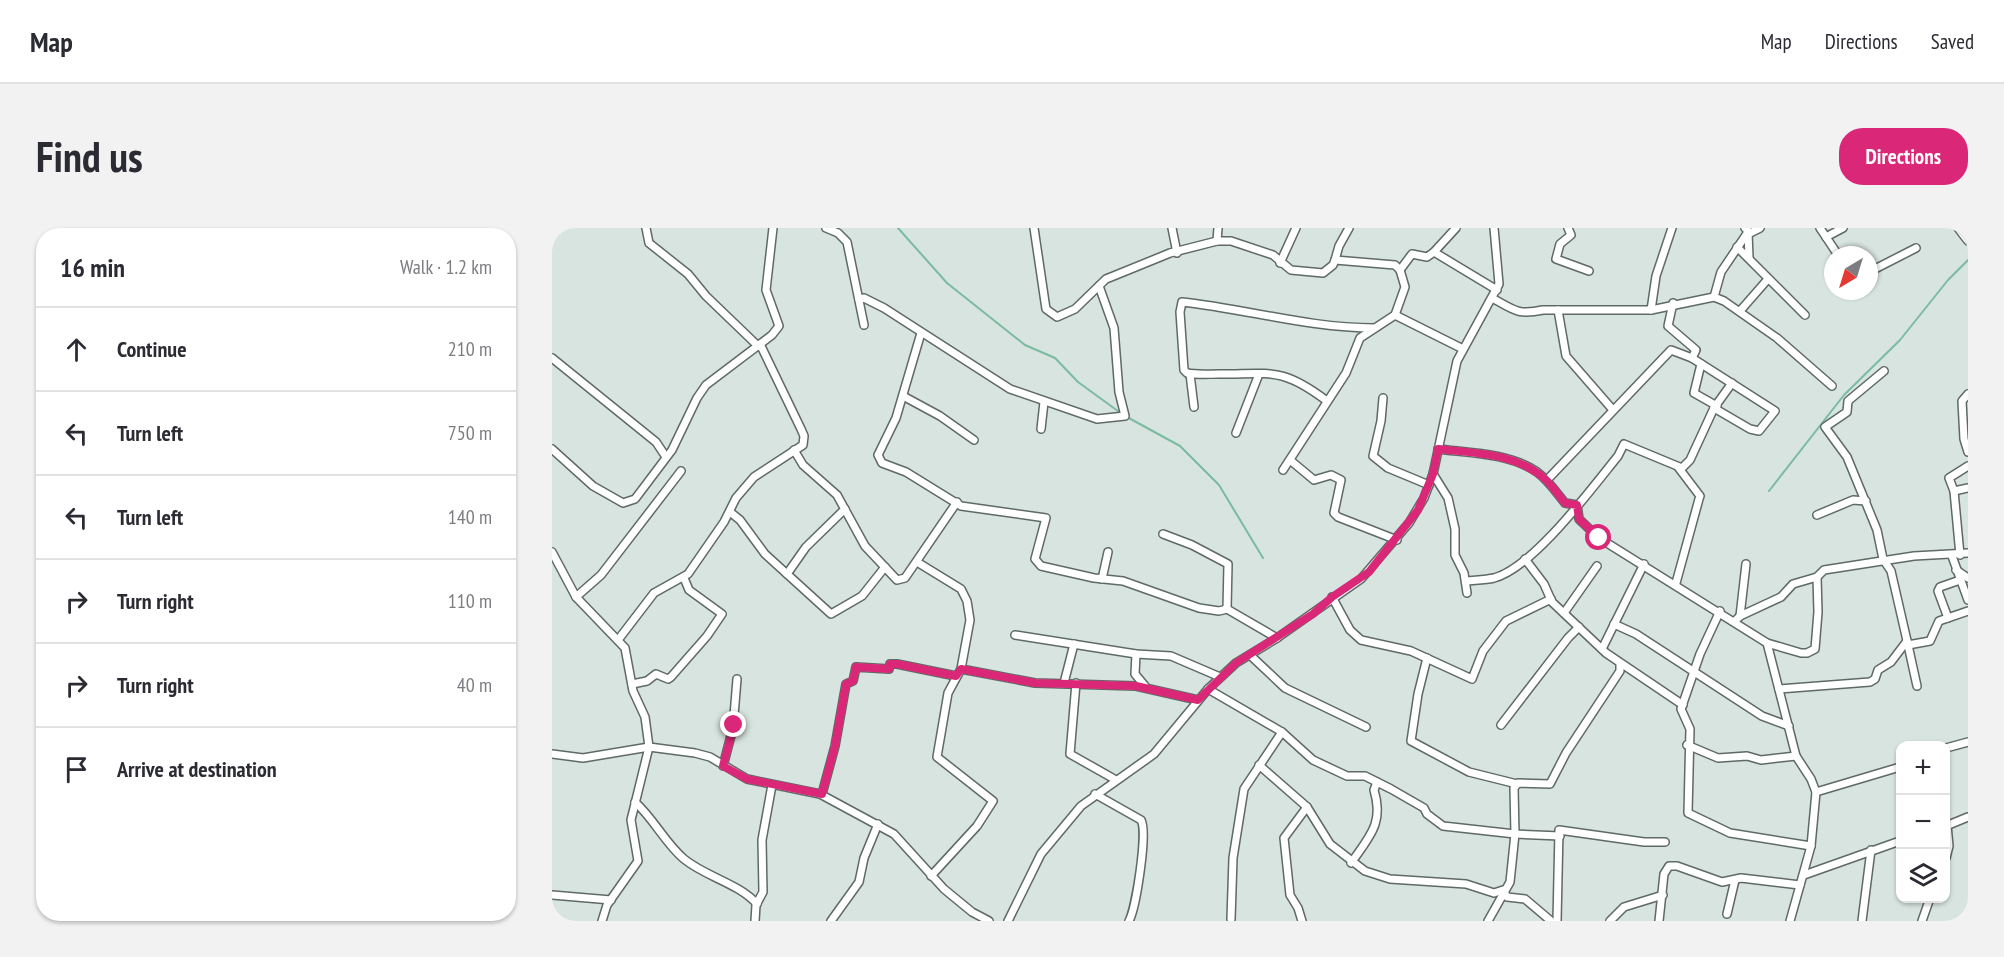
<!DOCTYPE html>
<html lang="en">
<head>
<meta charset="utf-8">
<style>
  body { margin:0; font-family:"PT Sans Narrow",sans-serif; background:#f2f2f3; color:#2b2b33 }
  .controls { position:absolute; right:18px; bottom:18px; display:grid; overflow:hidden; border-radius:12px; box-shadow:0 2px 4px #0004 }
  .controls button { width:54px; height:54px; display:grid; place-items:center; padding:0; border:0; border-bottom:2px solid #e1e1e2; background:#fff; color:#2b2b33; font:30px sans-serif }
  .compass { position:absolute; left:1272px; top:18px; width:54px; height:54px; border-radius:50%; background:#fff; box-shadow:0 2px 4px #0004; rotate:218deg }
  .stop { position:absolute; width:18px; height:18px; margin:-14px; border:4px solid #db2777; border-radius:50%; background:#fff }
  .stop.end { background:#db2777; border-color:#fff; box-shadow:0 2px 6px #0008 }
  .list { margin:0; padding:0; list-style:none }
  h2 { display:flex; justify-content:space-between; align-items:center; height:78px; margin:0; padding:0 24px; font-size:26px }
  h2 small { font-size:20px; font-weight:400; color:#7c7c81 }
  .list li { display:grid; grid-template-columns:39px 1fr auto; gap:18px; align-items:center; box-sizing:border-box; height:84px; padding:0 24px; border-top:2px solid #e1e1e2 }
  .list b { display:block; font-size:22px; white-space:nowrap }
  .list em { font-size:20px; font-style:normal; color:#7c7c81 }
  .icon { flex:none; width:33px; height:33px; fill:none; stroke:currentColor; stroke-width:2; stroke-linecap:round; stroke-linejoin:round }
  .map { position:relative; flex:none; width:1416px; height:693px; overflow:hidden; border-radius:24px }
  header { display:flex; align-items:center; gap:36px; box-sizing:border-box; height:84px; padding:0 30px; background:#fff; border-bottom:2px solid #e1e1e2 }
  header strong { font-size:28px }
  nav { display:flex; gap:33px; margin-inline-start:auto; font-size:21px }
  .intro { display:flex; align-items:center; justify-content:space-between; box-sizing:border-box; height:144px; padding:0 36px }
  h1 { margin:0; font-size:42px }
  .button { padding:15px 27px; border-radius:24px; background:#db2777; color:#fff; font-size:21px; font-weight:700 }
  main { display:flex; gap:36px; padding:0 36px }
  aside { flex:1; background:#fff; border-radius:24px; box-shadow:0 2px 4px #0004 }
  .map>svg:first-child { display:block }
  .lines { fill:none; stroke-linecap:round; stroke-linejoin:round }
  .stream { stroke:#7abba2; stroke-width:2 }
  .street-casing { stroke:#5f6965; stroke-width:10 }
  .street { stroke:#fff; stroke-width:7 }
  .route { stroke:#db2777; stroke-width:8 }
</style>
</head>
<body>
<header>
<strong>Map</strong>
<nav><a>Map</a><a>Directions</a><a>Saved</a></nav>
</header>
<div class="intro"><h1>Find us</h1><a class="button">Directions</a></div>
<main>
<aside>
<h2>16 min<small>Walk · 1.2 km</small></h2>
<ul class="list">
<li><svg class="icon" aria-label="ahead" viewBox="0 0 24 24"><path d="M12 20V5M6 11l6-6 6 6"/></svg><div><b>Continue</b></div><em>210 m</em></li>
<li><svg class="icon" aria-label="left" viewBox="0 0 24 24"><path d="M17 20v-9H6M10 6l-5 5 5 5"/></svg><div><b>Turn left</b></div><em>750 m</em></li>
<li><svg class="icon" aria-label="left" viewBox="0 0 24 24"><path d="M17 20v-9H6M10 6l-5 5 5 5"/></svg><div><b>Turn left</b></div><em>140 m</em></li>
<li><svg class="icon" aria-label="right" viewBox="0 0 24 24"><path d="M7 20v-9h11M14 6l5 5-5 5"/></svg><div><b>Turn right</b></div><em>110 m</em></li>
<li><svg class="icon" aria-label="right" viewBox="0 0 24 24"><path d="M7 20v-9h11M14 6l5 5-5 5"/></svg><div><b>Turn right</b></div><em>40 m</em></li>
<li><svg class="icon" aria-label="arrive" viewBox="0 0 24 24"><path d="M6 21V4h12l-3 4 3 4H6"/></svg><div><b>Arrive at destination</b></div></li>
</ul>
</aside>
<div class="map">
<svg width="1416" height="693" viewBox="0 0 1416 693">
  <rect width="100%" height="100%" fill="#d8e4df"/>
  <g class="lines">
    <g class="stream">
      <polyline points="346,0 395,55 473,117 503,130 526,154 570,186"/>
      <polyline points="575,189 628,218 667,257 711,330"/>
      <polyline points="1217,263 1292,167 1348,112 1396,52 1416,32"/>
    </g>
    <defs>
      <g id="street">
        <polyline points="94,0 97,15 136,46 154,68 206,118"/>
        <polyline points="274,0 286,5 295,14 312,97"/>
        <polyline points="482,0 494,81 505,89 523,81 554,51 564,47 618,25 665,13 679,13 721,27 739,42 771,45 781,37 783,32 843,37 848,42 860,26 875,29 882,24 945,62"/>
        <polyline points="620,0 625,25"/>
        <polyline points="1016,0 1019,7 1008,16 1004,31 1037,43"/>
        <polyline points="1193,0 1198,5 1208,0"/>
        <polyline points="1268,0 1286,27"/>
        <polyline points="1406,0 1416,13"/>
        <polyline points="1196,4 1197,30"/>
        <polyline points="1274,9 1291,0"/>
        <polyline points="665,13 666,0"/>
        <polyline points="1185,19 1253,87"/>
        <polyline points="882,24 904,0"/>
        <polyline points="783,32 787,18 797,0"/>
        <polyline points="728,35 744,0"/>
        <polyline points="1317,44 1364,20"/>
        <polyline points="1162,69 1169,44 1196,4"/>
        <polyline points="307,71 312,70 332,80 458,161 545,191 573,188 567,164 562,100 547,58"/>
        <path d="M 942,71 C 963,83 967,87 991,82 L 1099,82 L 1162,69 L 1172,73 L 1225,110 L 1280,158"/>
        <polyline points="1121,75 1116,98 1144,122 1140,130"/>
        <polyline points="1006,82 1014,128 1061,182"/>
        <polyline points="1099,82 1104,48 1120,0"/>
        <polyline points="1188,83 1216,51"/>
        <polyline points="843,87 853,59 848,42"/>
        <polyline points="369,105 344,190 326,227 330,235 354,244 409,278 494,290 483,331 489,338 542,350 571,353 647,380 667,383 675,381 725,410"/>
        <polyline points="0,130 104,214 114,229"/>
        <polyline points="1149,136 1142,165 1165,178"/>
        <polyline points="1332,143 1296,173 1295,184 1273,199 1295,229 1325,302 1331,331 1339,343 1356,417 1378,413 1387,393 1416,383"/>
        <polyline points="638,146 642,179"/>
        <polyline points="1416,166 1410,173 1412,211 1416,224"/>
        <polyline points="351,168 388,188 422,212"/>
        <polyline points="831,170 829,193 821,228 836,240 877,257"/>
        <path d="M 775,173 C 730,139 720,146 667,146 C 656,146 645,147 635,145 L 632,142 L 628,84 L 630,74 C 695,81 757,100 822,100"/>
        <polyline points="1162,180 1180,155"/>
        <polyline points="489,201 492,174"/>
        <polyline points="684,205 707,146"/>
        <polyline points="0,221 41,258 71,275 83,271 120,222 145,170 154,157 220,107 227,98 214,62 221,0"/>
        <path d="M 886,221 C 918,225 957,225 985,244 C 996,252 1004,264 1013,275 L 1025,277 L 1027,291 L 1047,310 L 1215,415 L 1249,425 L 1255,425 L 1263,421 L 1266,384 L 1265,349"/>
        <polyline points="242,222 251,237 285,267 313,318 345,352 353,350 405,274"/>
        <polyline points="738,232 762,252 779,247 789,252 782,285 786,289 845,312"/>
        <polyline points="731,242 794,145 808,110 843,87 911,121"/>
        <polyline points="881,246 896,270 903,301 903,327 912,345 915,365"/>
        <polyline points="1402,263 1416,260"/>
        <polyline points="178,284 188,292 213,326 279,386 310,368 333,339"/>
        <polyline points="1265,287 1301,272 1314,273"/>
        <polyline points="611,306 640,317 676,336 675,381"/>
        <polyline points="0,324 24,369 73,420 81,463 93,489 97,519 79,592 86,633 55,677 50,693"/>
        <polyline points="1408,327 1402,263 1397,250 1416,238"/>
        <polyline points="1400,328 1416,372"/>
        <polyline points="973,331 992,356 1000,374 1054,425 1131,477"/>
        <polyline points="365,334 409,361 415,373 418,392 409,441 396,465 385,529 441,573 425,598 379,648"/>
        <polyline points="1404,342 1416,350"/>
        <polyline points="235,346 254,319 293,281"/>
        <polyline points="550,351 556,324"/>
        <path d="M 914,353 C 923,352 933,352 942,350 C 981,340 1040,260 1066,228 L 1072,216 L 1130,240 L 1138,232 L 1162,180 L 1198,201 L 1207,203 L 1223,183 L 1140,130 L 1119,122 L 995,252"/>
        <polyline points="1124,355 1147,271 1148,268 1126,239"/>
        <polyline points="24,369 49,347 129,243"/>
        <polyline points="780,369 798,402 809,412 859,423 920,451 931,423 954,393 999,371"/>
        <polyline points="1168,383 1148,426 1129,481 1138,501 1136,585 1178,605 1259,618"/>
        <polyline points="1012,385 1045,338"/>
        <polyline points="1188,388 1194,336"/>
        <polyline points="1396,390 1386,363 1388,359 1408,352"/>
        <polyline points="1183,393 1188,388 1229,369 1241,356 1265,349 1272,342 1362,328 1416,325"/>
        <polyline points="1062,396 1084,406 1210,488 1237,498"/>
        <polyline points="463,407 584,426 619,428 668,449"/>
        <polyline points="66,412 102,365 136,346 172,294 184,270 202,249 251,217 252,208 249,201 208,116"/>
        <polyline points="1215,415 1244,528 1259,551 1264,564 1259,618 1238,693"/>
        <polyline points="1356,417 1365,458"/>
        <polyline points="1050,421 1092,336"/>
        <polyline points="584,426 583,446 593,458"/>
        <polyline points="698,427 733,460 814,499"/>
        <polyline points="875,430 866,466 859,513 917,544 965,556"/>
        <polyline points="409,441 483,455 584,458 646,472"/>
        <polyline points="512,455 522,416"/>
        <polyline points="524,455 518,526 564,552"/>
        <polyline points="80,456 95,453 104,446 116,451 119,449 155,408 170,386 137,362 132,350"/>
        <polyline points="656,461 730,504 692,561 681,630 679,691"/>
        <polyline points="1227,461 1318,454 1323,451 1326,442 1339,434 1355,413"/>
        <polyline points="949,497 1016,410 1027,399"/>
        <polyline points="730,504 761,532 795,548 813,548 839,561 872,580 875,586 891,598 963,606 1008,608"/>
        <polyline points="1135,517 1166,530 1195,528 1209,532 1244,528"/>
        <polyline points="1394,520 1416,514"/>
        <polyline points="0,526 31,530 97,519 143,525 158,529 195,551 268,566 342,606 392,661 420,684 437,693"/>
        <polyline points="707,537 755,579 778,616 813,643 838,651 914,656 942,665 951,662 955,669 973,671 999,693"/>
        <polyline points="171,538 181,500 185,451"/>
        <polyline points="1264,564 1348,539"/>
        <polyline points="270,566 283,518 294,456 301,453 304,439 337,441 338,436 345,436 404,448"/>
        <path d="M 543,566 L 589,592 C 596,604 584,680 577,693"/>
        <path d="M 83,574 C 102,591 113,615 132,631 C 154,649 186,655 205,676"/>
        <polyline points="1394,598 1416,589"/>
        <polyline points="1394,630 1397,618 1395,597"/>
        <path d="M 799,635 C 818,608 832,595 822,562 L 825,554"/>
        <polyline points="1252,647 1348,613"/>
        <polyline points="0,667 59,672"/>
        <polyline points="1175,686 1183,652"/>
        <polyline points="203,693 204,677 211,664 210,612 220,557"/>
        <polyline points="279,693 307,654 312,630 326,596"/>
        <polyline points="456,693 489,626 529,578 602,526 656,461 684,435 725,410 809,351 857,295 872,270 881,246 905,133 947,56 942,0"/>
        <polyline points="750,693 746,680 738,667 732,610 755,579"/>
        <polyline points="936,693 958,654 963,606 962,560 966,555 998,556 1014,525 1068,443 1068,436"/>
        <polyline points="1005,693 1007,602 1092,614 1113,614"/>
        <polyline points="1058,693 1072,679 1111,667"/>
        <polyline points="1107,693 1112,646 1117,638 1125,638 1170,654 1189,650 1248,657"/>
        <polyline points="1310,693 1319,622"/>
        <polyline points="1370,693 1378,670"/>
      </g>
    </defs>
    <use href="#street" class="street-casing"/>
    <use href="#street" class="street"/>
  </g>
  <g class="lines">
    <path class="route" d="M 182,497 L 171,538 L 195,551 L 270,566 L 283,518 L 294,456 L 301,453 L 304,439 L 337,441 L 338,436 L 345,436 L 404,448 L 409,441 L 483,455 L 584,458 L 646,472 L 684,435 L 761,386 L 780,369 L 817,344 L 866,282 L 881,246 L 886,221 C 921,225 963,225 992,250 C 1000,257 1006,267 1013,275 L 1025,277 L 1027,291 L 1047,310"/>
  </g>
</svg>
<div class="controls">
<button>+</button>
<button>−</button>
<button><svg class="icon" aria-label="layers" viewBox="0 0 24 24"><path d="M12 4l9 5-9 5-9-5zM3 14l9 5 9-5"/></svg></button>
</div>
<svg class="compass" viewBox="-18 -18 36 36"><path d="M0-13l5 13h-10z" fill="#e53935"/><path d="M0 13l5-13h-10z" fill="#7c7c81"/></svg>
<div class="stop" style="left:1047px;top:310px"></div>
<div class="stop end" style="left:182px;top:497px"></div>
</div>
</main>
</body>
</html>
